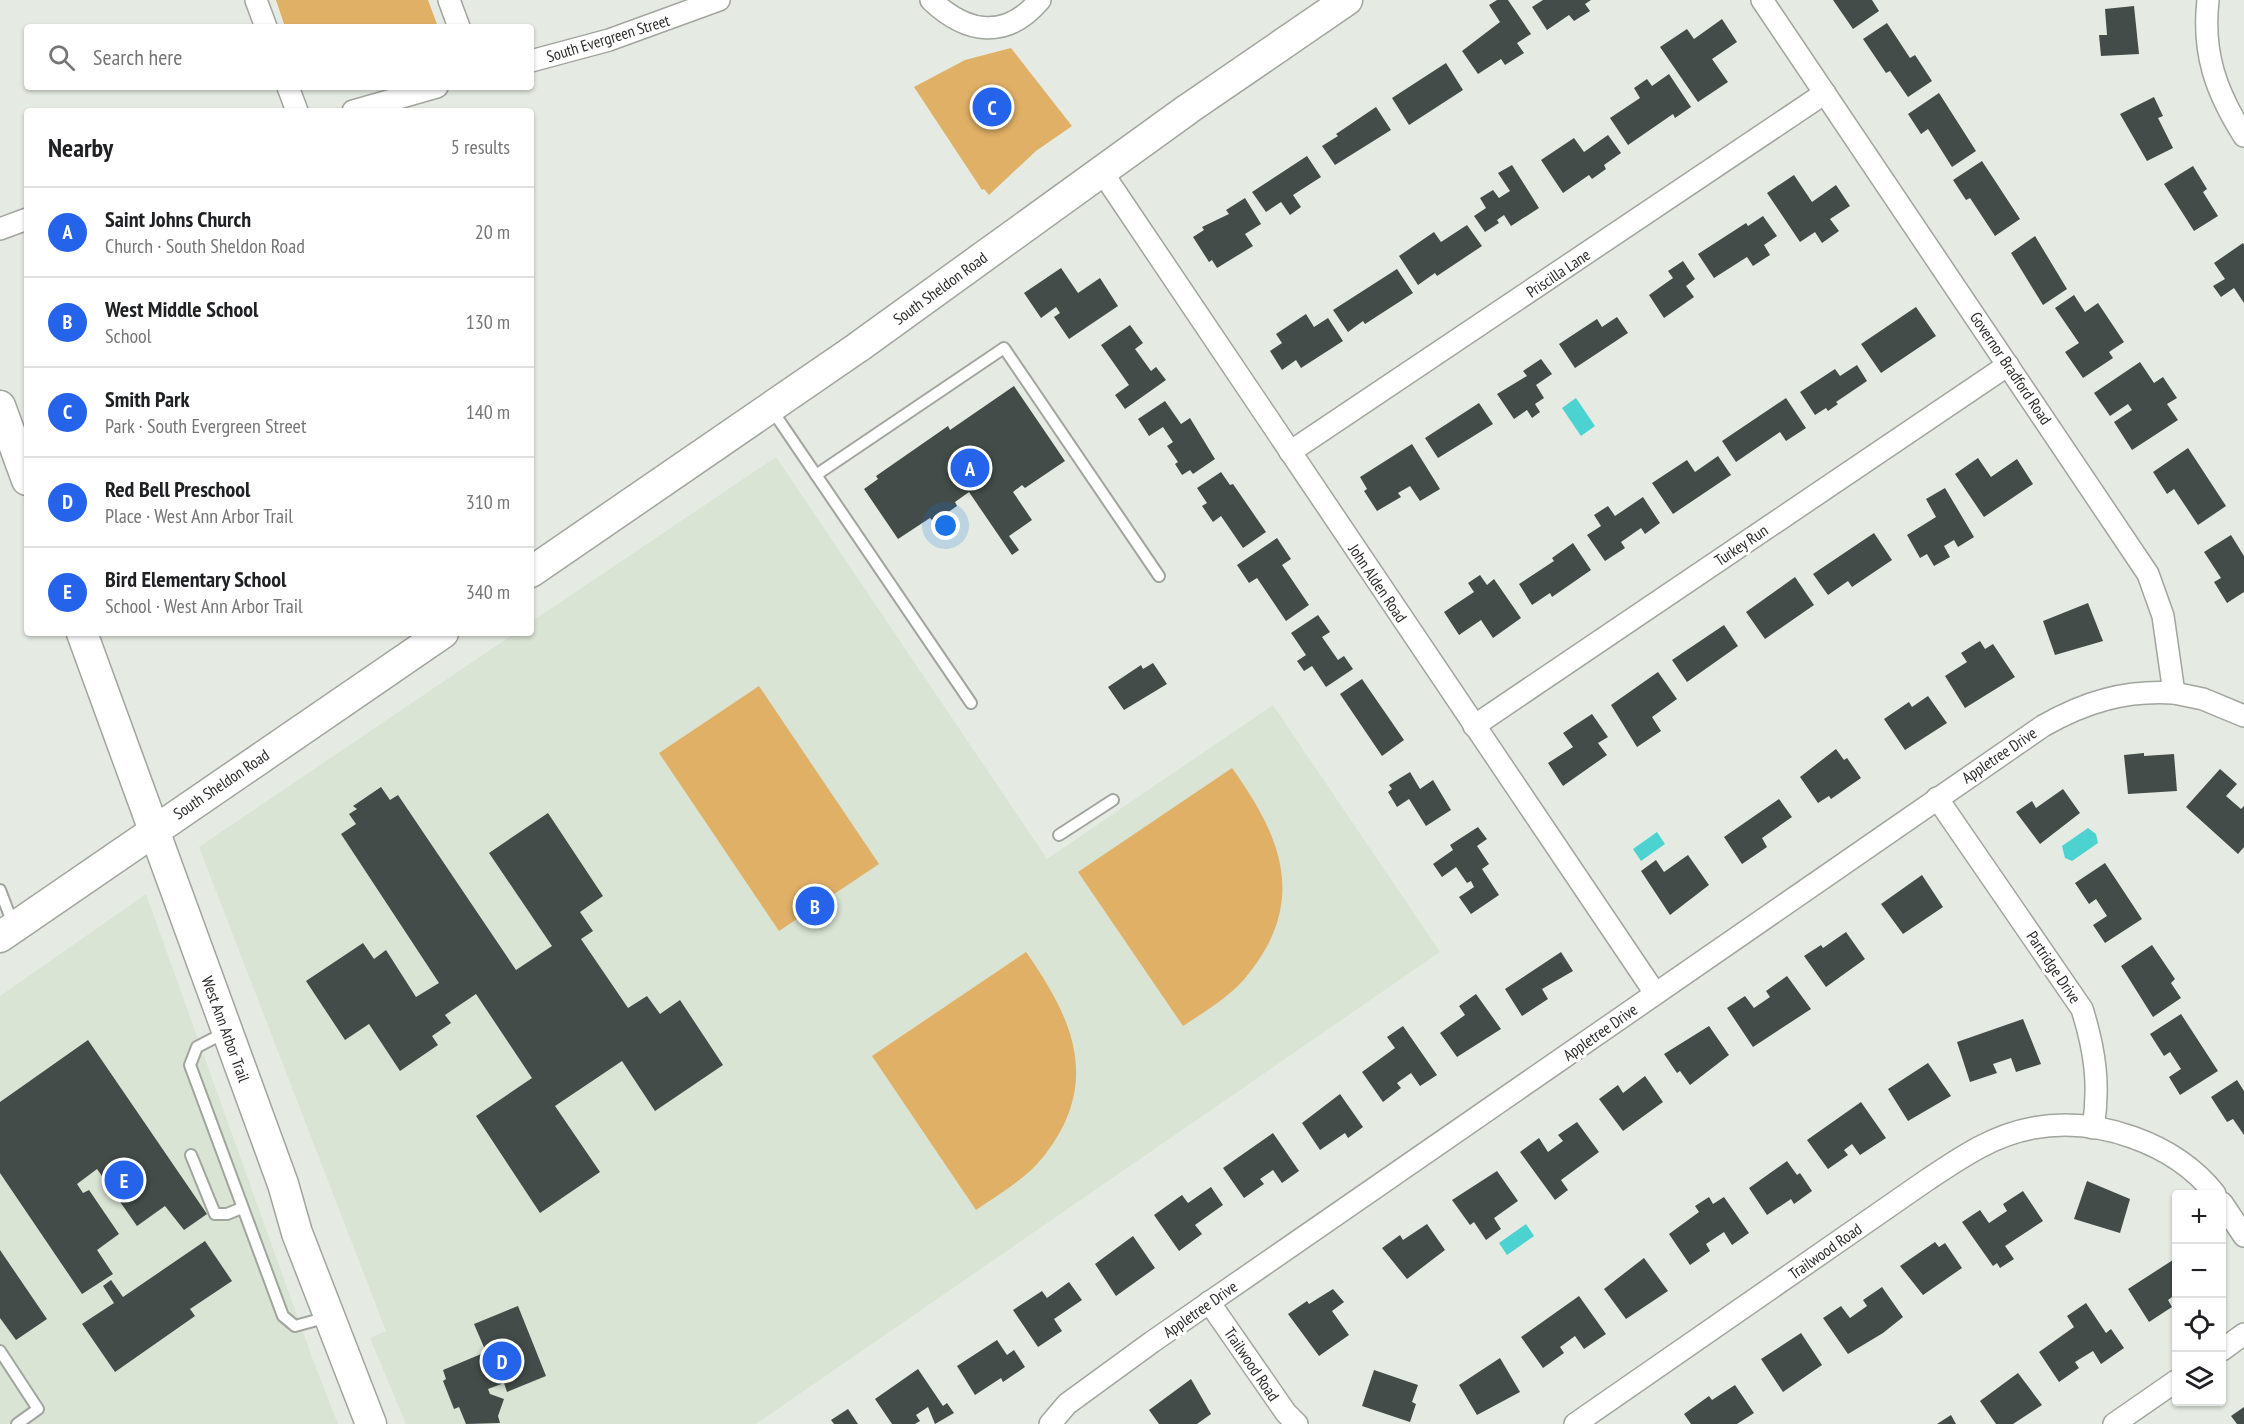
<!DOCTYPE html>
<html lang="en">
<head>
<meta charset="utf-8">
<style>
  body { margin:0; font-family:"PT Sans Narrow",sans-serif; background:#f2f2f2; color:#202124 }
  .controls { position:absolute; right:18px; bottom:18px; display:grid; overflow:hidden; border-radius:6px; box-shadow:0 2px 4px #0004 }
  .controls button { width:54px; height:54px; display:grid; place-items:center; padding:0; border:0; border-bottom:2px solid #e0e0e0; background:#fff; color:#202124; font:30px sans-serif }
  .you { position:absolute; left:946px; top:526px; width:21px; height:21px; margin:-15px; border:4px solid #fff; border-radius:50%; background:#1a73e8; box-shadow:0 0 0 9px #1a73e833 }
  .badge { display:grid; place-items:center; width:39px; height:39px; border-radius:50%; background:#2563eb; color:#fff; font-size:20px; font-weight:700 }
  .pin { position:absolute; translate:-50% -50%; border:3px solid #fff; box-shadow:0 2px 6px #0006 }
  .list { margin:0; padding:0; list-style:none }
  h2 { display:flex; justify-content:space-between; align-items:center; height:78px; margin:0; padding:0 24px; font-size:26px }
  h2 small { font-size:20px; font-weight:400; color:#757577 }
  .list li { display:grid; grid-template-columns:39px 1fr auto; gap:18px; align-items:center; box-sizing:border-box; height:90px; padding:0 24px; border-top:2px solid #e0e0e0 }
  .list b { display:block; font-size:22px; white-space:nowrap }
  .list p { margin:0; font-size:20px; white-space:nowrap; color:#757577 }
  .list em { font-size:20px; font-style:normal; color:#757577 }
  .icon { flex:none; width:33px; height:33px; fill:none; stroke:currentColor; stroke-width:2; stroke-linecap:round; stroke-linejoin:round }
  .map { position:relative; flex:none; width:2244px; height:1424px; overflow:hidden }
  .search { position:absolute; background:#fff; box-shadow:0 2px 4px #0004; left:24px; top:24px; width:510px; height:66px; display:flex; align-items:center; gap:15px; box-sizing:border-box; padding:0 21px; border-radius:6px; color:#757577; font-size:22px }
  .panel { position:absolute; background:#fff; box-shadow:0 2px 4px #0004; left:24px; top:108px; width:510px; height:528px; border-radius:6px }
  .map>svg:first-child { display:block }
  .built { fill:#d9e4d4 }
  .green { fill:#e1b067 }
  .water { fill:#4cd2d1 }
  .building { fill:#434c48 }
  .lines { fill:none; stroke-linecap:round; stroke-linejoin:round }
  .lane-casing { stroke:#a0a59d; stroke-width:14 }
  .street-casing { stroke:#a0a59d; stroke-width:24 }
  .secondary-casing { stroke:#a0a59d; stroke-width:33 }
  .lane { stroke:#fff; stroke-width:10 }
  .street { stroke:#fff; stroke-width:21 }
  .secondary { stroke:#fff; stroke-width:30 }
  .labels { text-anchor:middle; stroke-width:6; stroke-linejoin:round; paint-order:stroke }
  .street-label { font-size:16px; fill:#2b2d2a; stroke:#fff }
</style>
</head>
<body>
<div class="map">
<svg width="2244" height="1424" viewBox="0 0 2244 1424">
  <rect width="100%" height="100%" fill="#e5ebe2"/>
  <g class="built">
    <polygon points="776,457 1047,859 1273,705 1440,952 756,1424 406,1424 370,1338 386,1331 199,847 515,633 531,633 531,622"/>
    <polygon points="146,894 314,1363 338,1424 0,1424 0,996"/>
  </g>
  <g class="green">
    <polygon points="276,0 428,0 438,27 285,27"/>
    <polygon points="1011,48 1072,126 1036,151 989,195 984,189 982,190 914,87 965,60"/>
    <polygon points="759,686 879,864 779,931 659,753"/>
    <path d="M 1232,768 C 1281,836 1307,899 1250,972 C 1233,995 1206,1011 1183,1026 L 1078,872 Z"/>
    <path d="M 1026,952 C 1074,1020 1101,1083 1044,1156 C 1026,1179 999,1194 976,1210 L 872,1056 Z"/>
  </g>
  <g class="water">
    <polygon points="1576,398 1595,426 1581,436 1562,408"/>
    <polygon points="2088,828 2096,834 2098,843 2072,861 2065,858 2062,846"/>
    <polygon points="1657,832 1665,844 1641,861 1633,849"/>
    <polygon points="1526,1224 1534,1236 1507,1255 1499,1243"/>
  </g>
  <g class="building">
    <polygon points="1497,0 1508,0 1531,34 1517,43 1524,53 1505,65 1501,59 1478,74 1462,51 1500,22 1489,5"/>
    <polygon points="1543,0 1591,0 1585,4 1590,11 1574,21 1569,15 1547,30 1532,7"/>
    <polygon points="1833,0 1872,0 1879,11 1853,29"/>
    <polygon points="2134,6 2139,54 2101,56 2099,35 2107,35 2105,9"/>
    <polygon points="1722,19 1737,42 1712,59 1728,82 1698,102 1660,47 1687,29 1694,39"/>
    <polygon points="1887,23 1910,58 1915,55 1932,81 1908,97 1890,71 1886,73 1863,39"/>
    <polygon points="1446,63 1463,90 1409,125 1392,98"/>
    <polygon points="1669,74 1691,107 1675,118 1673,114 1628,145 1610,118 1640,98 1634,88 1647,79 1652,86"/>
    <polygon points="1939,93 1976,151 1952,167 1928,129 1921,134 1908,114"/>
    <polygon points="2154,97 2163,116 2158,118 2173,148 2147,161 2120,114"/>
    <polygon points="1376,107 1391,130 1335,165 1322,146 1338,136 1336,134"/>
    <polygon points="1608,135 1621,153 1604,165 1606,169 1592,179 1589,175 1563,193 1541,160 1574,138 1584,152"/>
    <polygon points="1307,156 1321,177 1293,195 1301,207 1290,215 1281,202 1266,212 1252,192"/>
    <polygon points="1982,161 2020,219 1995,236 1970,198 1966,200 1953,180"/>
    <polygon points="1512,165 1539,208 1511,226 1504,215 1497,220 1499,223 1485,232 1474,216 1486,208 1480,198 1493,190 1499,198 1510,191 1498,173"/>
    <polygon points="2193,166 2207,189 2203,192 2218,216 2194,231 2164,184"/>
    <polygon points="1794,175 1812,202 1836,185 1850,206 1830,219 1839,231 1822,243 1815,232 1800,242 1767,193"/>
    <polygon points="1245,198 1261,224 1245,234 1253,246 1217,268 1212,260 1209,262 1193,237 1204,230 1202,227 1229,214 1226,210"/>
    <polygon points="1763,216 1777,236 1764,245 1770,255 1753,266 1747,257 1714,278 1698,254 1746,223 1748,226"/>
    <polygon points="1467,225 1482,246 1437,276 1435,273 1418,285 1399,256 1434,232 1441,242"/>
    <polygon points="2035,236 2067,289 2043,305 2011,253"/>
    <polygon points="2243,243 2244,245 2244,303 2234,288 2221,297 2213,286 2225,279 2214,263"/>
    <polygon points="1683,261 1695,279 1686,286 1694,297 1664,318 1649,295 1673,278 1668,271"/>
    <polygon points="1061,268 1078,293 1100,278 1118,306 1069,339 1054,317 1060,313 1056,307 1041,318 1024,293"/>
    <polygon points="1397,269 1413,293 1365,324 1363,321 1348,332 1333,310"/>
    <polygon points="2074,295 2085,312 2098,303 2124,342 2109,352 2113,358 2083,378 2065,352 2079,343 2055,308"/>
    <polygon points="1916,307 1936,336 1881,373 1861,344"/>
    <polygon points="1306,314 1314,327 1328,318 1343,341 1301,368 1296,360 1282,370 1270,351 1282,343 1276,334"/>
    <polygon points="1617,317 1628,333 1575,368 1559,344 1597,319 1602,327"/>
    <polygon points="1130,325 1143,343 1135,349 1151,371 1156,367 1166,380 1125,409 1115,395 1129,385 1101,345"/>
    <polygon points="1541,359 1552,374 1536,385 1544,398 1535,404 1540,412 1532,418 1527,410 1514,419 1497,394 1527,376 1523,371"/>
    <polygon points="2140,362 2154,383 2163,377 2177,398 2167,404 2178,420 2132,450 2114,422 2132,410 2128,404 2110,416 2094,393"/>
    <polygon points="1857,365 1867,381 1836,402 1838,404 1828,411 1826,408 1815,415 1800,392 1835,369 1840,376"/>
    <polygon points="1014,386 1065,461 1025,488 1022,485 1013,492 1032,520 1009,536 1019,550 1012,555 969,492 955,502 957,506 934,522 930,518 898,539 864,489 878,479 876,476 948,426 950,430"/>
    <polygon points="1786,398 1806,428 1786,441 1780,432 1736,462 1722,441"/>
    <polygon points="1165,401 1181,424 1190,418 1215,459 1193,474 1190,470 1182,475 1175,464 1178,462 1167,446 1173,442 1163,427 1149,436 1138,419"/>
    <polygon points="1479,403 1493,424 1438,458 1425,438"/>
    <polygon points="1412,444 1440,489 1420,501 1410,486 1398,493 1401,497 1377,511 1364,491 1367,489 1360,477"/>
    <polygon points="2188,448 2226,506 2198,525 2174,489 2167,494 2153,472"/>
    <polygon points="1718,456 1731,475 1673,514 1652,483 1687,460 1695,472"/>
    <polygon points="1978,458 1991,477 2017,459 2033,484 1984,517 1955,474"/>
    <polygon points="1221,472 1230,485 1233,484 1266,532 1243,548 1221,516 1213,522 1202,506 1207,503 1197,488"/>
    <polygon points="1945,488 1974,537 1958,547 1954,540 1944,546 1950,557 1934,566 1927,554 1920,558 1907,535 1936,517 1926,499"/>
    <polygon points="1643,497 1660,523 1645,534 1641,528 1621,542 1625,548 1605,561 1587,535 1601,526 1594,515 1608,506 1615,516"/>
    <polygon points="1874,533 1892,560 1852,587 1848,581 1828,595 1813,574"/>
    <polygon points="2231,535 2244,556 2244,592 2227,603 2214,582 2221,578 2204,552"/>
    <polygon points="1277,538 1291,559 1282,565 1309,605 1286,621 1257,578 1249,583 1237,565"/>
    <polygon points="1573,543 1591,570 1552,597 1550,593 1532,605 1519,584 1554,561 1552,558"/>
    <polygon points="1480,575 1487,585 1494,579 1521,618 1493,638 1481,620 1459,635 1444,612 1474,592 1468,583"/>
    <polygon points="1795,577 1814,605 1765,639 1746,612"/>
    <polygon points="2088,603 2103,641 2055,655 2043,621"/>
    <polygon points="1318,615 1330,632 1322,637 1338,660 1344,656 1353,669 1326,687 1312,666 1304,671 1297,661 1306,655 1291,633"/>
    <polygon points="1724,625 1738,646 1687,682 1672,660"/>
    <polygon points="1980,641 1985,649 1993,644 2015,677 1965,708 1945,676 1967,662 1961,653"/>
    <polygon points="1153,663 1167,684 1124,710 1108,687 1141,665 1143,669"/>
    <polygon points="1658,672 1677,699 1652,717 1661,731 1637,747 1611,705"/>
    <polygon points="1362,679 1404,740 1382,756 1340,694"/>
    <polygon points="1928,696 1947,723 1905,750 1884,719 1909,702 1912,707"/>
    <polygon points="1592,714 1608,737 1598,743 1607,755 1563,786 1548,763 1573,747 1563,733"/>
    <polygon points="1836,749 1844,760 1847,758 1861,778 1831,799 1829,796 1818,803 1800,777"/>
    <polygon points="2144,753 2144,756 2174,754 2177,791 2128,794 2124,755"/>
    <polygon points="2220,769 2237,784 2226,796 2241,809 2244,806 2244,847 2238,854 2186,807"/>
    <polygon points="1410,772 1420,789 1433,780 1451,810 1426,826 1409,799 1397,807 1388,792 1392,789 1389,785"/>
    <polygon points="381,787 390,800 398,795 516,970 552,946 489,853 548,813 603,896 580,912 593,931 581,939 628,1008 647,996 660,1014 680,1000 723,1065 655,1111 622,1061 555,1106 600,1172 540,1213 476,1116 532,1078 476,994 445,1015 451,1023 432,1036 438,1045 400,1071 369,1024 345,1040 306,981 363,943 374,959 386,950 416,997 439,983 341,834 356,824 349,814 357,809 353,806"/>
    <polygon points="2063,789 2080,813 2040,844 2016,812 2032,801 2036,808"/>
    <polygon points="1779,799 1792,817 1762,838 1767,847 1742,864 1724,837"/>
    <polygon points="1478,827 1487,839 1477,846 1489,864 1482,869 1499,895 1471,914 1459,897 1474,887 1471,881 1467,883 1456,867 1442,877 1433,864 1453,850 1450,845"/>
    <polygon points="1688,855 1709,885 1670,915 1641,871 1656,860 1664,872"/>
    <polygon points="2105,863 2142,919 2105,943 2093,925 2107,916 2096,899 2089,904 2075,883"/>
    <polygon points="1922,875 1943,907 1903,934 1881,904"/>
    <polygon points="1846,932 1865,959 1826,987 1804,956 1821,945 1823,948"/>
    <polygon points="2152,945 2175,979 2171,983 2181,998 2153,1017 2121,966"/>
    <polygon points="1561,952 1573,971 1542,989 1548,999 1522,1016 1505,989"/>
    <polygon points="1787,976 1811,1009 1753,1047 1727,1008 1745,996 1754,1008 1770,997 1766,991"/>
    <polygon points="1476,994 1501,1029 1457,1057 1440,1033 1465,1015 1459,1006"/>
    <polygon points="2181,1014 2218,1071 2180,1095 2169,1077 2181,1069 2170,1052 2164,1056 2150,1034"/>
    <polygon points="2023,1019 2041,1064 2016,1072 2011,1058 1993,1064 1997,1073 1970,1082 1957,1042"/>
    <polygon points="1403,1026 1437,1075 1420,1086 1411,1073 1397,1083 1401,1088 1383,1102 1362,1072 1395,1048 1387,1037"/>
    <polygon points="1709,1026 1729,1055 1690,1085 1680,1071 1677,1073 1664,1054"/>
    <polygon points="88,1040 207,1214 184,1230 165,1206 137,1226 97,1169 77,1184 83,1193 89,1190 119,1234 97,1250 113,1274 82,1294 0,1173 0,1102"/>
    <polygon points="1928,1063 1951,1096 1908,1121 1888,1089"/>
    <polygon points="1645,1076 1663,1102 1623,1131 1599,1099 1618,1085 1623,1093"/>
    <polygon points="2237,1080 2244,1091 2244,1135 2233,1119 2227,1122 2211,1097"/>
    <polygon points="1340,1094 1363,1127 1348,1138 1345,1133 1320,1150 1302,1123"/>
    <polygon points="1861,1102 1886,1138 1860,1155 1852,1144 1844,1150 1848,1155 1828,1169 1807,1140"/>
    <polygon points="1577,1122 1599,1152 1561,1180 1568,1190 1555,1200 1520,1152 1539,1138 1548,1152 1563,1141 1558,1135"/>
    <polygon points="1273,1133 1299,1171 1282,1183 1273,1170 1260,1179 1264,1184 1244,1198 1223,1168"/>
    <polygon points="1787,1161 1797,1175 1800,1173 1812,1191 1794,1204 1791,1199 1767,1215 1749,1188"/>
    <polygon points="1497,1171 1518,1201 1494,1218 1501,1229 1486,1240 1474,1222 1470,1225 1452,1200"/>
    <polygon points="2087,1181 2130,1199 2120,1233 2074,1219"/>
    <polygon points="1211,1187 1223,1205 1195,1225 1202,1234 1179,1251 1154,1215 1182,1195 1188,1203"/>
    <polygon points="2023,1191 2043,1221 2005,1246 2014,1259 2000,1268 1997,1263 1993,1266 1962,1222 1980,1210 1989,1223 2007,1211 2003,1204"/>
    <polygon points="1709,1197 1713,1204 1724,1197 1749,1233 1732,1245 1724,1232 1706,1244 1710,1251 1690,1265 1669,1234 1699,1212 1695,1206"/>
    <polygon points="1427,1224 1445,1250 1407,1279 1382,1248 1400,1235 1403,1240"/>
    <polygon points="1133,1236 1155,1268 1116,1296 1095,1264"/>
    <polygon points="205,1241 232,1281 190,1309 195,1316 115,1372 82,1324 114,1303 103,1286 111,1280 123,1297"/>
    <polygon points="1935,1242 1939,1247 1945,1243 1962,1268 1923,1295 1900,1266"/>
    <polygon points="0,1250 47,1319 16,1340 0,1318"/>
    <polygon points="1644,1258 1668,1291 1626,1319 1604,1289"/>
    <polygon points="2176,1258 2176,1294 2168,1300 2172,1307 2149,1322 2128,1289"/>
    <polygon points="1069,1282 1082,1300 1054,1319 1062,1331 1038,1347 1013,1310 1042,1291 1047,1298"/>
    <polygon points="1882,1287 1903,1317 1883,1333 1848,1354 1823,1318 1841,1306 1850,1318 1867,1306 1863,1300"/>
    <polygon points="1333,1289 1344,1302 1332,1311 1349,1335 1319,1356 1288,1314 1307,1301 1309,1304"/>
    <polygon points="1579,1296 1606,1334 1584,1349 1575,1336 1560,1347 1564,1353 1543,1368 1521,1337"/>
    <polygon points="2086,1303 2106,1333 2111,1329 2124,1348 2101,1364 2093,1351 2075,1362 2079,1368 2059,1382 2039,1352 2074,1327 2067,1316"/>
    <polygon points="518,1306 546,1376 507,1392 504,1383 488,1389 490,1394 504,1399 498,1416 500,1423 466,1424 459,1407 454,1409 443,1381 446,1379 443,1370 486,1352 474,1324"/>
    <polygon points="1801,1333 1822,1365 1783,1392 1761,1359"/>
    <polygon points="997,1340 1007,1355 1014,1350 1025,1367 1003,1382 1001,1378 975,1395 957,1366"/>
    <polygon points="1500,1358 1520,1392 1477,1415 1459,1385"/>
    <polygon points="918,1369 943,1406 947,1403 954,1413 935,1424 928,1407 916,1415 920,1421 915,1424 892,1424 875,1399"/>
    <polygon points="1374,1370 1418,1385 1412,1402 1416,1404 1410,1422 1362,1406"/>
    <polygon points="2018,1373 2042,1405 2013,1424 1996,1424 1980,1401"/>
    <polygon points="1191,1379 1211,1414 1197,1424 1159,1424 1149,1410"/>
    <polygon points="1735,1385 1754,1413 1737,1424 1691,1424 1684,1414 1709,1396 1712,1400"/>
    <polygon points="2244,1407 2244,1424 2237,1424 2231,1416"/>
    <polygon points="848,1409 858,1424 834,1424 831,1420"/>
    <polygon points="1951,1415 1956,1424 1937,1424"/>
  </g>
  <g class="lines">
    <defs>
      <g id="lane">
        <polyline points="772,410 971,703"/>
        <polyline points="816,475 1004,348 1159,576"/>
        <polyline points="1059,835 1113,800"/>
        <polyline points="0,890 13,924"/>
        <polyline points="224,1033 197,1047 190,1065 283,1316 295,1326 328,1317"/>
        <polyline points="191,1155 215,1214 227,1214 242,1208"/>
        <polyline points="0,1351 38,1409 17,1424"/>
      </g>
      <g id="street">
        <polyline points="256,0 266,27"/>
        <polyline points="449,0 459,27"/>
        <path d="M 931,0 C 967,34 1006,40 1040,0"/>
        <polyline points="1762,0 2148,574 2163,616 2174,693 2203,699 2244,716"/>
        <path d="M 2208,0 C 2202,53 2216,92 2244,136"/>
        <polyline points="531,61 609,40 719,0"/>
        <polyline points="288,87 297,111"/>
        <polyline points="353,111 437,87"/>
        <polyline points="1102,172 1655,993"/>
        <polyline points="0,229 27,219"/>
        <polyline points="1290,452 1825,93"/>
        <polyline points="1474,726 2008,365"/>
        <path d="M 1937,798 L 2082,1009 C 2095,1050 2100,1086 2093,1128"/>
        <polyline points="2222,1203 2244,1236"/>
        <polyline points="1209,1302 1286,1413 1297,1424"/>
        <polyline points="2222,1350 2244,1334"/>
        <path d="M 1050,1424 L 1067,1404 L 1152,1342 L 2043,726 C 2085,702 2125,690 2174,693"/>
        <path d="M 1575,1424 L 1927,1180 C 1960,1158 1993,1135 2033,1128 C 2097,1116 2175,1143 2215,1194"/>
        <polyline points="2114,1424 2176,1381"/>
      </g>
      <g id="secondary">
        <polyline points="0,406 27,480"/>
        <polyline points="531,572 857,348 1188,109 1347,0"/>
        <polyline points="82,633 283,1184 297,1233 371,1424"/>
        <polyline points="0,937 443,633"/>
      </g>
    </defs>
    <use href="#lane" class="lane-casing"/>
    <use href="#street" class="street-casing"/>
    <use href="#secondary" class="secondary-casing"/>
    <use href="#lane" class="lane"/>
    <use href="#street" class="street"/>
    <use href="#secondary" class="secondary"/>
  </g>
  <g class="labels">
    <g class="street-label">
      <text transform="translate(608 38) rotate(-17)" y="6">South Evergreen Street</text>
      <text transform="translate(1558 273) rotate(-34)" y="6">Priscilla Lane</text>
      <text transform="translate(940 288) rotate(-36)" y="6">South Sheldon Road</text>
      <text transform="translate(2011 368) rotate(56)" y="6">Governor Bradford Road</text>
      <text transform="translate(1741 545) rotate(-34)" y="6">Turkey Run</text>
      <text transform="translate(1378 583) rotate(56)" y="6">John Alden Road</text>
      <text transform="translate(1999 755) rotate(-34)" y="6">Appletree Drive</text>
      <text transform="translate(221 784) rotate(-34)" y="6">South Sheldon Road</text>
      <text transform="translate(2054 967) rotate(56)" y="6">Partridge Drive</text>
      <text transform="translate(226 1029) rotate(70)" y="6">West Ann Arbor Trail</text>
      <text transform="translate(1600 1032) rotate(-35)" y="6">Appletree Drive</text>
      <text transform="translate(1825 1251) rotate(-35)" y="6">Trailwood Road</text>
      <text transform="translate(1200 1309) rotate(-35)" y="6">Appletree Drive</text>
      <text transform="translate(1252 1364) rotate(56)" y="6">Trailwood Road</text>
    </g>
  </g>
</svg>
<div class="controls">
<button>+</button>
<button>−</button>
<button><svg class="icon" aria-label="locate" viewBox="0 0 24 24"><circle cx="12" cy="12" r="6"/><path d="M12 2v4M12 18v4M2 12h4M18 12h4"/></svg></button>
<button><svg class="icon" aria-label="layers" viewBox="0 0 24 24"><path d="M12 4l9 5-9 5-9-5zM3 14l9 5 9-5"/></svg></button>
</div>
<div class="you"></div>
<div class="pin badge" style="left:970px;top:468px">A</div>
<div class="pin badge" style="left:815px;top:906px">B</div>
<div class="pin badge" style="left:992px;top:107px">C</div>
<div class="pin badge" style="left:502px;top:1361px">D</div>
<div class="pin badge" style="left:124px;top:1180px">E</div>
<div class="search"><svg class="icon" aria-label="search" viewBox="0 0 24 24"><circle cx="10" cy="10" r="6"/><path d="M15 15l6 6"/></svg>Search here</div>
<section class="panel">
<h2>Nearby<small>5 results</small></h2>
<ul class="list">
<li><span class="badge">A</span><div><b>Saint Johns Church</b><p>Church · South Sheldon Road</p></div><em>20 m</em></li>
<li><span class="badge">B</span><div><b>West Middle School</b><p>School</p></div><em>130 m</em></li>
<li><span class="badge">C</span><div><b>Smith Park</b><p>Park · South Evergreen Street</p></div><em>140 m</em></li>
<li><span class="badge">D</span><div><b>Red Bell Preschool</b><p>Place · West Ann Arbor Trail</p></div><em>310 m</em></li>
<li><span class="badge">E</span><div><b>Bird Elementary School</b><p>School · West Ann Arbor Trail</p></div><em>340 m</em></li>
</ul>
</section>
</div>
</body>
</html>
